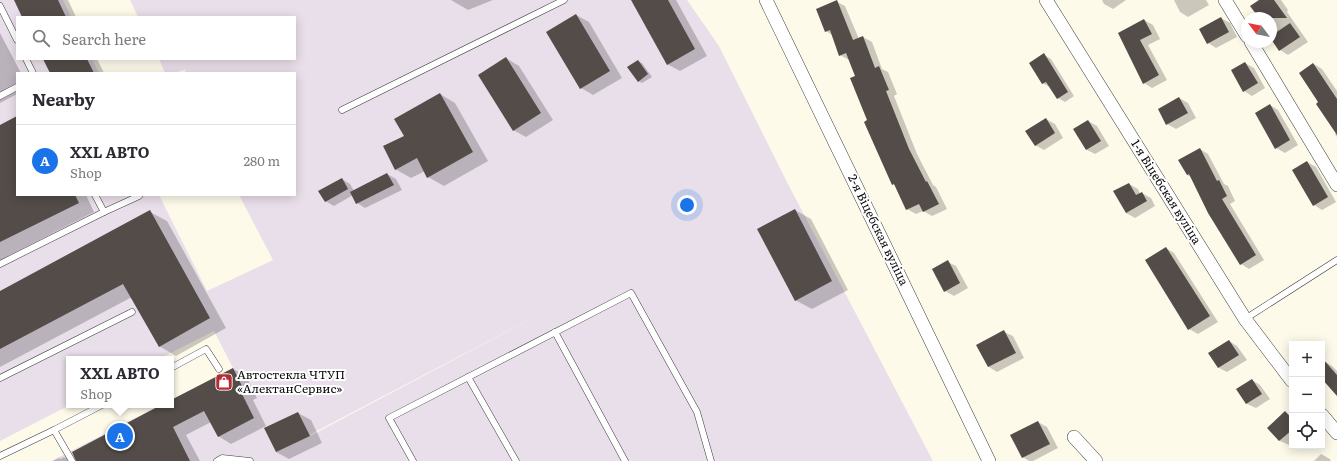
<!DOCTYPE html>
<html lang="en">
<head>
<meta charset="utf-8">
<style>
  body { margin:0; font-family:Literata,serif; background:#f2f2f3; color:#2b2b33 }
  .controls { position:absolute; right:12px; bottom:12px; display:grid; overflow:hidden; border-radius:0px; box-shadow:0 2px 10px #0003 }
  .controls button { width:36px; height:36px; display:grid; place-items:center; padding:0; border:0; border-bottom:1px solid #e1e1e2; background:#fff; color:#2b2b33; font:20px sans-serif }
  .compass { position:absolute; left:1241px; top:12px; width:36px; height:36px; border-radius:50%; background:#fff; box-shadow:0 2px 10px #0003; rotate:302deg }
  .you { position:absolute; left:687px; top:205px; width:14px; height:14px; margin:-10px; border:3px solid #fff; border-radius:50%; background:#1a73e8; box-shadow:0 0 0 6px #1a73e833 }
  .badge { display:grid; place-items:center; width:26px; height:26px; border-radius:50%; background:#1a73e8; color:#fff; font-size:13px; font-weight:700 }
  .pin { position:absolute; translate:-50% -50%; border:2px solid #fff; box-shadow:0 1px 4px #0006 }
  .popup { position:absolute; left:66px; top:356px; width:108px; height:52px; box-sizing:border-box; display:grid; place-content:center; border-radius:0px; background:#fff; filter:drop-shadow(0 1px 3px #0005); font-size:13px; white-space:nowrap; color:#7c7c81 }
  .popup b { font-size:15px; color:#2b2b33 }
  .popup::after { content:''; position:absolute; left:50%; top:100%; margin-left:-8px; border:8px solid transparent; border-top-color:#fff }
  .list { margin:0; padding:0; list-style:none }
  h2 { display:flex; justify-content:space-between; align-items:center; height:52px; margin:0; padding:0 16px; font-size:17px }
  h2 small { font-size:13px; font-weight:400; color:#7c7c81 }
  .list li { display:grid; grid-template-columns:26px 1fr auto; gap:12px; align-items:center; box-sizing:border-box; height:72px; padding:0 16px; border-top:1px solid #e1e1e2 }
  .list b { display:block; font-size:15px; white-space:nowrap }
  .list p { margin:0; font-size:13px; white-space:nowrap; color:#7c7c81 }
  .list em { font-size:13px; font-style:normal; color:#7c7c81 }
  .icon { flex:none; width:22px; height:22px; fill:none; stroke:currentColor; stroke-width:2; stroke-linecap:round; stroke-linejoin:round }
  .map { position:relative; flex:none; width:1337px; height:461px; overflow:hidden }
  .search { position:absolute; background:#fff; box-shadow:0 2px 10px #0003; left:16px; top:16px; width:280px; height:44px; display:flex; align-items:center; gap:10px; box-sizing:border-box; padding:0 14px; border-radius:0px; color:#7c7c81; font-size:15px }
  .panel { position:absolute; background:#fff; box-shadow:0 2px 10px #0003; left:16px; top:72px; width:280px; height:124px; border-radius:0px }
  .map>svg:first-child { display:block }
  .industrial { fill:#e9dfea; fill-rule:evenodd }
  .shadow { fill:#0003 }
  .building { fill:#534c48 }
  .lines { fill:none; stroke-linecap:round; stroke-linejoin:round }
  .lane-casing { stroke:#3e3e3e; stroke-width:7 }
  .street-casing { stroke:#3e3e3e; stroke-width:14 }
  .lane { stroke:#fff; stroke-width:6 }
  .street { stroke:#fff; stroke-width:13 }
  .labels { text-anchor:middle; stroke-width:4; stroke-linejoin:round; paint-order:stroke }
  .street-label { font-size:12px; fill:#0b0b0b; stroke:#fff }
  .poi-label { font-size:12px; fill:#0b0b0b; stroke:#fff; text-anchor:start }
</style>
</head>
<body>
<div class="map">
<svg width="1337" height="461" viewBox="0 0 1337 461">
  <rect width="100%" height="100%" fill="#fefaea"/>
  <path class="industrial" d="M 0,0 L 63,0 L 71,17 L 17,17 L 17,59 L 92,59 L 99,73 L 17,73 L 17,195 L 159,195 L 207,291 L 273,260 L 239,195 L 295,195 L 295,73 L 184,73 L 186,69 L 175,73 L 165,73 L 159,59 L 295,59 L 295,17 L 138,17 L 130,0 L 687,0 L 719,46 L 788,184 L 933,461 L 51,461 L 161,405 L 171,405 L 171,400 L 233,368 L 214,331 L 159,359 L 69,359 L 70,405 L 0,441 ZM 557,305 L 310,436 L 292,444 Z"/>
  <g class="shadow">
    <polygon points="15,0 68,0 76,17 23,17"/>
    <polygon points="451,0 493,0 468,10"/>
    <polygon points="632,0 676,0 707,56 680,71 667,64"/>
    <polygon points="1102,0 1126,0 1113,9 1104,4"/>
    <polygon points="1174,0 1206,0 1209,5 1188,17 1180,12"/>
    <polygon points="1261,0 1281,0 1288,10 1287,12 1308,42 1288,55 1280,50 1271,38 1273,36 1271,34 1271,18 1260,18"/>
    <polygon points="837,2 845,6 859,39 863,37 872,42 882,69 888,72 897,94 894,96 917,154 933,185 936,187 947,209 932,216 923,211 916,214 907,209 896,186 893,184 868,121 856,77 849,60 840,55 832,35 826,31"/>
    <polygon points="576,15 589,22 622,78 593,95 581,88"/>
    <polygon points="1221,18 1230,23 1237,37 1216,48 1208,43"/>
    <polygon points="1144,20 1153,25 1160,39 1148,45 1167,80 1152,88 1144,83 1119,33"/>
    <polygon points="0,33 21,73 17,73 17,94 0,103"/>
    <polygon points="1044,55 1051,59 1074,96 1065,102 1058,98 1050,87 1042,83"/>
    <polygon points="506,58 519,66 553,120 526,137 513,130"/>
    <polygon points="44,59 97,59 104,73 51,73"/>
    <polygon points="638,61 642,63 652,77 642,83 638,81"/>
    <polygon points="1245,63 1254,68 1265,88 1252,96 1244,91"/>
    <polygon points="1314,64 1322,69 1337,91 1337,137 1335,134 1337,132 1320,103"/>
    <polygon points="440,94 455,103 488,161 444,186 428,177 425,171 411,178 395,169 405,136"/>
    <polygon points="1179,98 1188,103 1196,118 1176,129 1167,124"/>
    <polygon points="1270,105 1278,110 1298,145 1285,153 1276,148"/>
    <polygon points="17,117 17,195 86,195 94,212 0,260 0,126"/>
    <polygon points="1046,119 1055,124 1063,138 1044,150 1035,145"/>
    <polygon points="1088,121 1097,126 1109,146 1095,154 1087,150"/>
    <polygon points="1200,149 1208,154 1224,184 1228,186 1235,201 1230,204 1264,260 1249,269 1241,264 1191,177 1187,175"/>
    <polygon points="1307,162 1316,167 1336,202 1322,210 1314,205"/>
    <polygon points="387,174 396,179 402,190 365,208 357,203 353,195 334,206 325,201 342,179 350,184 354,191"/>
    <polygon points="1129,184 1138,189 1140,194 1142,193 1151,198 1155,206 1135,218 1126,213"/>
    <polygon points="795,210 811,219 848,290 812,309 795,300"/>
    <polygon points="150,212 167,221 226,328 176,356 159,346 132,297 0,367 0,293"/>
    <polygon points="1166,248 1174,253 1218,322 1198,334 1189,329"/>
    <polygon points="948,262 956,266 968,288 954,296 945,291"/>
    <polygon points="1004,332 1013,336 1024,358 997,372 989,367 978,345"/>
    <polygon points="1229,341 1237,346 1247,360 1227,372 1219,368"/>
    <polygon points="1324,361 1332,366 1337,371 1337,393 1322,378 1322,363"/>
    <polygon points="233,369 246,376 257,398 253,400 266,426 231,444 218,436 211,422 186,435 200,461 77,461 164,405 171,405 171,401"/>
    <polygon points="1252,380 1260,385 1270,399 1256,408 1247,404 1237,390"/>
    <polygon points="1285,412 1292,416 1292,442 1289,445 1280,441 1268,428"/>
    <polygon points="298,413 311,420 322,443 289,459 276,452"/>
    <polygon points="1038,422 1047,427 1058,448 1033,461 1029,461 1023,457"/>
    <polygon points="1321,454 1330,459 1331,461 1314,461"/>
    <polygon points="64,457 71,461 53,461 59,458 60,459"/>
  </g>
  <g class="building">
    <polygon points="14,0 58,0 66,17 22,17"/>
    <polygon points="631,0 668,0 695,49 667,65"/>
    <polygon points="837,0 853,40 863,36 875,68 879,66 889,90 886,91 909,149 926,182 927,181 939,204 923,212 919,204 906,210 894,184 892,185 864,122 867,120 850,78 855,76 846,53 839,56 830,30 825,32 816,9"/>
    <polygon points="1259,0 1274,0 1287,18 1259,18 1250,6"/>
    <polygon points="576,14 610,71 580,89 546,32"/>
    <polygon points="1221,17 1229,32 1207,44 1199,29"/>
    <polygon points="1144,19 1152,34 1140,40 1159,75 1143,84 1118,33"/>
    <polygon points="1290,23 1300,37 1279,51 1271,39 1271,36"/>
    <polygon points="1044,53 1068,92 1057,99 1046,82 1042,84 1029,63"/>
    <polygon points="506,57 541,113 513,131 478,75"/>
    <polygon points="43,59 87,59 94,73 50,73"/>
    <polygon points="638,60 648,74 638,82 627,67"/>
    <polygon points="1245,62 1258,83 1243,92 1231,70"/>
    <polygon points="1313,63 1337,99 1337,135 1316,104 1318,102 1299,73"/>
    <polygon points="440,93 473,152 427,178 417,158 395,170 383,146 404,136 394,119"/>
    <polygon points="1179,97 1188,113 1166,125 1158,109"/>
    <polygon points="1270,104 1290,140 1275,149 1255,113"/>
    <polygon points="17,116 17,195 75,195 79,203 0,242 0,125"/>
    <polygon points="1046,118 1055,133 1035,146 1025,131"/>
    <polygon points="1088,120 1101,141 1086,150 1073,129"/>
    <polygon points="1200,148 1217,181 1219,180 1227,196 1222,199 1256,255 1240,265 1208,213 1189,174 1187,175 1178,160"/>
    <polygon points="1307,161 1328,197 1313,206 1292,170"/>
    <polygon points="387,173 394,185 356,204 350,192"/>
    <polygon points="342,178 348,189 325,202 318,191"/>
    <polygon points="1129,183 1136,195 1142,192 1147,201 1126,213 1113,191"/>
    <polygon points="795,209 832,281 795,301 757,229"/>
    <polygon points="150,210 210,318 159,347 123,284 0,349 0,291"/>
    <polygon points="1166,247 1210,316 1188,330 1145,260"/>
    <polygon points="948,260 960,283 944,292 932,269"/>
    <polygon points="1004,330 1016,353 988,367 976,345"/>
    <polygon points="1229,340 1239,355 1218,368 1208,353"/>
    <polygon points="1322,358 1337,375 1337,396 1322,379"/>
    <polygon points="233,368 244,390 241,392 254,418 218,437 204,411 173,427 190,461 76,461 72,452 161,405 171,405 171,400"/>
    <polygon points="1252,379 1262,394 1246,404 1236,389"/>
    <polygon points="1285,411 1292,419 1292,430 1279,441 1267,428"/>
    <polygon points="298,412 310,436 276,452 264,428"/>
    <polygon points="1038,421 1050,444 1022,458 1010,435"/>
  </g>
  <g class="lines">
    <defs>
      <g id="lane">
        <polyline points="0,6 17,40"/>
        <polyline points="26,59 33,73"/>
        <polyline points="0,96 17,87"/>
        <polyline points="342,110 564,0"/>
        <polyline points="104,212 139,196"/>
        <polyline points="0,264 104,212 95,195"/>
        <polyline points="1245,319 1337,260"/>
        <polyline points="555,332 625,461"/>
        <polyline points="171,368 206,349 219,369"/>
        <polyline points="468,377 516,461"/>
        <polyline points="0,378 132,312"/>
        <polyline points="54,430 72,461"/>
        <polyline points="0,456 54,430 102,405"/>
        <polyline points="217,461 222,458 250,461"/>
        <polyline points="413,461 389,418 631,293 697,412 711,461"/>
      </g>
      <g id="street">
        <polyline points="766,0 989,461"/>
        <polyline points="1046,0 1245,319 1292,381"/>
        <polyline points="1225,0 1247,36"/>
        <polyline points="1251,42 1337,185"/>
        <polyline points="1322,415 1337,433"/>
        <polyline points="1074,437 1096,461"/>
      </g>
    </defs>
    <use href="#lane" class="lane-casing"/>
    <use href="#street" class="street-casing"/>
    <use href="#lane" class="lane"/>
    <use href="#street" class="street"/>
  </g>
  <defs>
    <symbol id="shop-square" viewBox="-11 -11 22 22"><rect x="-9" y="-9" width="18" height="18" rx="4" fill="#b32b31" stroke="#fff"/><path d="M-5-2.5h2.3a2.7 3.5 0 0 1 5.4 0H5L5.5 6h-11ZM-1.5-2.5h3a1.5 2.3 0 0 0-3 0Z" fill="#fff"/></symbol>
  </defs>
  <g fill-rule="evenodd">
    <use href="#shop-square" x="214" y="372" width="20" height="20"/>
  </g>
  <g class="labels">
    <g class="street-label">
      <text transform="translate(1166 192) rotate(58)" y="4">1-я Віцебская вуліца</text>
      <text transform="translate(878 230) rotate(64)" y="4">2-я Віцебская вуліца</text>
    </g>
    <g class="poi-label">
      <text x="237" y="379">Автостекла ЧТУП<tspan x="237" dy="14">«АлектанСервис»</tspan></text>
    </g>
  </g>
</svg>
<div class="controls">
<button>+</button>
<button>−</button>
<button><svg class="icon" aria-label="locate" viewBox="0 0 24 24"><circle cx="12" cy="12" r="6"/><path d="M12 2v4M12 18v4M2 12h4M18 12h4"/></svg></button>
</div>
<svg class="compass" viewBox="-18 -18 36 36"><path d="M0-13l5 13h-10z" fill="#e53935"/><path d="M0 13l5-13h-10z" fill="#7c7c81"/></svg>
<div class="you"></div>
<div class="pin badge" style="left:120px;top:436px">A</div>
<div class="popup"><b>XXL АВТО</b>Shop</div>
<div class="search"><svg class="icon" aria-label="search" viewBox="0 0 24 24"><circle cx="10" cy="10" r="6"/><path d="M15 15l6 6"/></svg>Search here</div>
<section class="panel">
<h2>Nearby<small></small></h2>
<ul class="list">
<li><span class="badge">A</span><div><b>XXL АВТО</b><p>Shop</p></div><em>280 m</em></li>
</ul>
</section>
</div>
</body>
</html>
